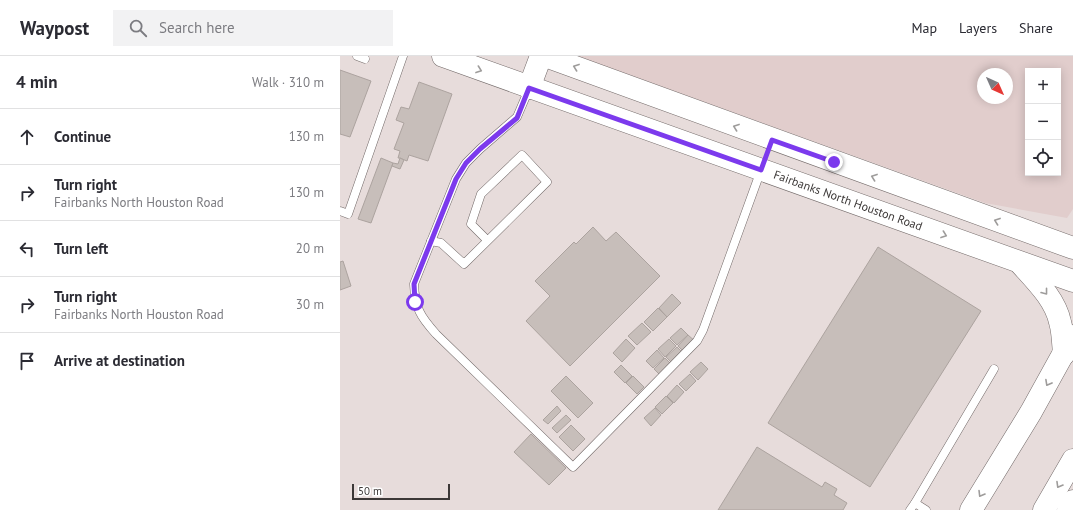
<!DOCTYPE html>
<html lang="en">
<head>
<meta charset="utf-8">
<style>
  body { margin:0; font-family:"PT Sans",sans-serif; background:#f2f2f3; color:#2b2b33 }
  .controls { position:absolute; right:12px; top:12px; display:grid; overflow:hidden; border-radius:0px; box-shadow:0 2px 10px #0003 }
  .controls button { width:36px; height:36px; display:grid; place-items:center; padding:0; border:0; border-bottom:1px solid #e1e1e2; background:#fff; color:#2b2b33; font:20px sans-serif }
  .compass { position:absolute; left:637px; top:12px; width:36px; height:36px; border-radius:50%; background:#fff; box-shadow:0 2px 10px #0003; rotate:135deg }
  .scale { position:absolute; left:12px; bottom:10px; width:98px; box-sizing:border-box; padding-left:4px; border:2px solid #3c3837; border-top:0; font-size:11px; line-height:14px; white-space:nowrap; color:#3c3837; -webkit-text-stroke:3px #fff; paint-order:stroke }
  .stop { position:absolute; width:12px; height:12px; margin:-9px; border:3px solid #7c3aed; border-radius:50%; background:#fff }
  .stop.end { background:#7c3aed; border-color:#fff; box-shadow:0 1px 4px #0008 }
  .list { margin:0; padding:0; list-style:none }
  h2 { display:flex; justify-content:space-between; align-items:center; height:52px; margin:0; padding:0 16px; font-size:17px }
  h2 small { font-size:13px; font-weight:400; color:#7c7c81 }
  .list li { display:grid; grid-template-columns:26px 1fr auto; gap:12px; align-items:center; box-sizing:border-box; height:56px; padding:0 16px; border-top:1px solid #e1e1e2 }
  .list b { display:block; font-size:15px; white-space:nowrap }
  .list p { margin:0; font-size:13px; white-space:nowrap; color:#7c7c81 }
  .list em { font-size:13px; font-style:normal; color:#7c7c81 }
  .icon { flex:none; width:22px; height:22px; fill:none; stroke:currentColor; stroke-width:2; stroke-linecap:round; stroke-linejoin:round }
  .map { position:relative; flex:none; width:733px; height:454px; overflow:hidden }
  header { display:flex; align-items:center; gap:24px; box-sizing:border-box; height:56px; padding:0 20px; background:#fff; border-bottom:1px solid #e1e1e2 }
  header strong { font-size:19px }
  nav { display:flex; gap:22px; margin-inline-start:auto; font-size:14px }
  .search { width:280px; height:36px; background:#f2f2f3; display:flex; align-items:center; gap:10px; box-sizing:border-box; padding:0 14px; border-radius:0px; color:#7c7c81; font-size:15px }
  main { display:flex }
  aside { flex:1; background:#fff }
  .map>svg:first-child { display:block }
  .built { fill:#e1cdcc; fill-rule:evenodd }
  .building { fill:#c7beba; stroke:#aca39f }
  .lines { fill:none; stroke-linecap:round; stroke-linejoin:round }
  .lane-casing { stroke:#736a69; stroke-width:9 }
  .secondary-casing { stroke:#736a69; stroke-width:23 }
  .highway-casing { stroke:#736a69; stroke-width:23 }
  .lane { stroke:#fff; stroke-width:8 }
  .secondary { stroke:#fff; stroke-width:22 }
  .highway { stroke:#fff; stroke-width:22 }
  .oneway { stroke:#9e9c9b }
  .route { stroke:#7c3aed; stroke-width:5 }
  .labels { text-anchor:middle; stroke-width:3; stroke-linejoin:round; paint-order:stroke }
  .street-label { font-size:12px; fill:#3c3837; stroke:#fff }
</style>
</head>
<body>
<header>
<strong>Waypost</strong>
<div class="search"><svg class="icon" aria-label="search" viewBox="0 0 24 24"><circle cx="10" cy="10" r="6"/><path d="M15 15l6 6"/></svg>Search here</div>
<nav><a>Map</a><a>Layers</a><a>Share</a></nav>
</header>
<main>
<aside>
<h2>4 min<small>Walk · 310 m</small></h2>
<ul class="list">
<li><svg class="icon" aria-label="ahead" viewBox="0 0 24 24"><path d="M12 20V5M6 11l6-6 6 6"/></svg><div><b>Continue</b></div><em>130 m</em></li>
<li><svg class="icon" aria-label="right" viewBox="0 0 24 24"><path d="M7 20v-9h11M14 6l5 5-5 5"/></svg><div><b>Turn right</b><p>Fairbanks North Houston Road</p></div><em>130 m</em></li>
<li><svg class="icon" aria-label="left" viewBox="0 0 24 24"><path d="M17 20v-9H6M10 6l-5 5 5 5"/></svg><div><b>Turn left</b></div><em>20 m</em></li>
<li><svg class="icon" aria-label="right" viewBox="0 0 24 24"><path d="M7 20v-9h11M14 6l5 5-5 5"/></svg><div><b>Turn right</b><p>Fairbanks North Houston Road</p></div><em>30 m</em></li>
<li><svg class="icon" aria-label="arrive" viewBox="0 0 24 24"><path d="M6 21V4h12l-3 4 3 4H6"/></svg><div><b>Arrive at destination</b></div></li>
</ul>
</aside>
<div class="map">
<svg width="733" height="454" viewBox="0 0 733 454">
  <rect width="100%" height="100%" fill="#e7dcdb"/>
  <path class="built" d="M 237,0 L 733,0 L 733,153 L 727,162 L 645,147 ZM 688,15 L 718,15 L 718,117 L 688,117 ZM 643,18 L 667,18 L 667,42 L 643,42 Z"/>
  <g class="building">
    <polygon points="0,14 31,25 10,81 0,78"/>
    <polygon points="79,26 112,38 88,105 69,99 67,105 60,102 58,102 60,95 54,93 64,67 56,64 61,51 69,53"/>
    <polygon points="41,102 53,107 31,167 18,163"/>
    <polygon points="60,102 64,104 60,113 52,110 53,107 58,108"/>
    <polygon points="253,171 266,185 276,176 320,220 230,310 186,265 210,240 195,225 234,186 236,188"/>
    <polygon points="538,191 641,255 530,431 428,367"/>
    <polygon points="3,205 11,230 0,234 0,206"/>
    <polygon points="332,238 341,247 327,261 319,252"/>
    <polygon points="318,252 327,261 313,275 304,266"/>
    <polygon points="302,267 311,276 297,289 288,280"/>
    <polygon points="341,272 348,279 337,289 330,282"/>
    <polygon points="348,279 356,286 345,297 338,290"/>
    <polygon points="286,283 295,292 282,306 273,297"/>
    <polygon points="329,283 336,290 325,301 318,293"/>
    <polygon points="337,291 344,298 333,308 326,301"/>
    <polygon points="317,294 324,302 313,312 306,305"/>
    <polygon points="325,302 332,309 321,320 314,313"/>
    <polygon points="361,306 368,313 358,324 350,316"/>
    <polygon points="281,309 292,320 285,327 274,316"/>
    <polygon points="350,318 356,325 346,335 339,328"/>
    <polygon points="226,320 253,347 238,362 211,335"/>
    <polygon points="293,320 304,331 297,338 286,327"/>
    <polygon points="337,329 344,336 334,347 327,340"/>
    <polygon points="326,340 333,347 322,358 315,351"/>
    <polygon points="217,350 221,355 208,368 203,364"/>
    <polygon points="315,352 321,359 311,370 304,362"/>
    <polygon points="226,359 231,364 217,377 212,372"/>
    <polygon points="231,369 245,383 233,395 219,381"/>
    <polygon points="191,378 226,412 209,429 174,396"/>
    <polygon points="417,391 482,431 485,426 497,433 494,439 507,447 503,454 378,454"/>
  </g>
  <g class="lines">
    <defs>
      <g id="lane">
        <polyline points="17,0 25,3"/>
        <path d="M 189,33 L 177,61 L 140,93 L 126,107 L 116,123 L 74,228 C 75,252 80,260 96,278 L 233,411 L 357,285 L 363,274 L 421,114"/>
        <polyline points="0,155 8,158 63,0"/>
        <polyline points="91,185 101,187 124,208 207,126 182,99 141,138 131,168 147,184"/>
        <polyline points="575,447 654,313"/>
        <polyline points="570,454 575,447 586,454"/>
      </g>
      <g id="secondary">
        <path id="s1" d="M 103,0 L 733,225"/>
        <polyline points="205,0 733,192"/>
        <polyline points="189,32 201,0"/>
        <path d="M 680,207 C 696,225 715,243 720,266 C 723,276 723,288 724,298"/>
        <polyline points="631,454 691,356 733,280"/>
      </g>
      <g id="highway">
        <polyline points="704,454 733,404"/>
        <polyline points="728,454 733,445"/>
      </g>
    </defs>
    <use href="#lane" class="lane-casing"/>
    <use href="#secondary" class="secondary-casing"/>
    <use href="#highway" class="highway-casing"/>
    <use href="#lane" class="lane"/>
    <use href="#secondary" class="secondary"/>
    <use href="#highway" class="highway"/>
  </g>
  <defs><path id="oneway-chevron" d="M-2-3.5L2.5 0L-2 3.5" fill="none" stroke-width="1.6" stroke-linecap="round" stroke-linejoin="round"/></defs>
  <g class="oneway">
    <use href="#oneway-chevron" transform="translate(236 11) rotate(-160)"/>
    <use href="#oneway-chevron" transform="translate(139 14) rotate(20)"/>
    <use href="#oneway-chevron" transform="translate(396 71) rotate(-160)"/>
    <use href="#oneway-chevron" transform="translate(534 121) rotate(-160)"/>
    <use href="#oneway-chevron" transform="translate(657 165) rotate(-160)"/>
    <use href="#oneway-chevron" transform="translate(604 179) rotate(20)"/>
    <use href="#oneway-chevron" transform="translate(705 236) rotate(52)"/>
    <use href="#oneway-chevron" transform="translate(708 327) rotate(119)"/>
    <use href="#oneway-chevron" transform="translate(719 429) rotate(120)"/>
    <use href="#oneway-chevron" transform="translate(641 438) rotate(121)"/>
  </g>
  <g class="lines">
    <polyline class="route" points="75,246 74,228 116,123 126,107 140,93 177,62 189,32 421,114 432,84 494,106"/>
  </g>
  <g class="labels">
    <g class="street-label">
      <text dy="4" stroke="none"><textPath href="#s1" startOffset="430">Fairbanks North Houston Road</textPath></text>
    </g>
  </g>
</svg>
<div class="controls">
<button>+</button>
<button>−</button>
<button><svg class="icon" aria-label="locate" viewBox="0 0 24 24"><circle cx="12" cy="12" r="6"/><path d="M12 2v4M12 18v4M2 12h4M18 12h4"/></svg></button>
</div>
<svg class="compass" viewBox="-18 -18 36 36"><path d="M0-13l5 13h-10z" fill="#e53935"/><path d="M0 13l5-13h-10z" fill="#7c7c81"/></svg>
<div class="scale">50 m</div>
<div class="stop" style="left:75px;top:246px"></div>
<div class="stop end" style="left:494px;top:106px"></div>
</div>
</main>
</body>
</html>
